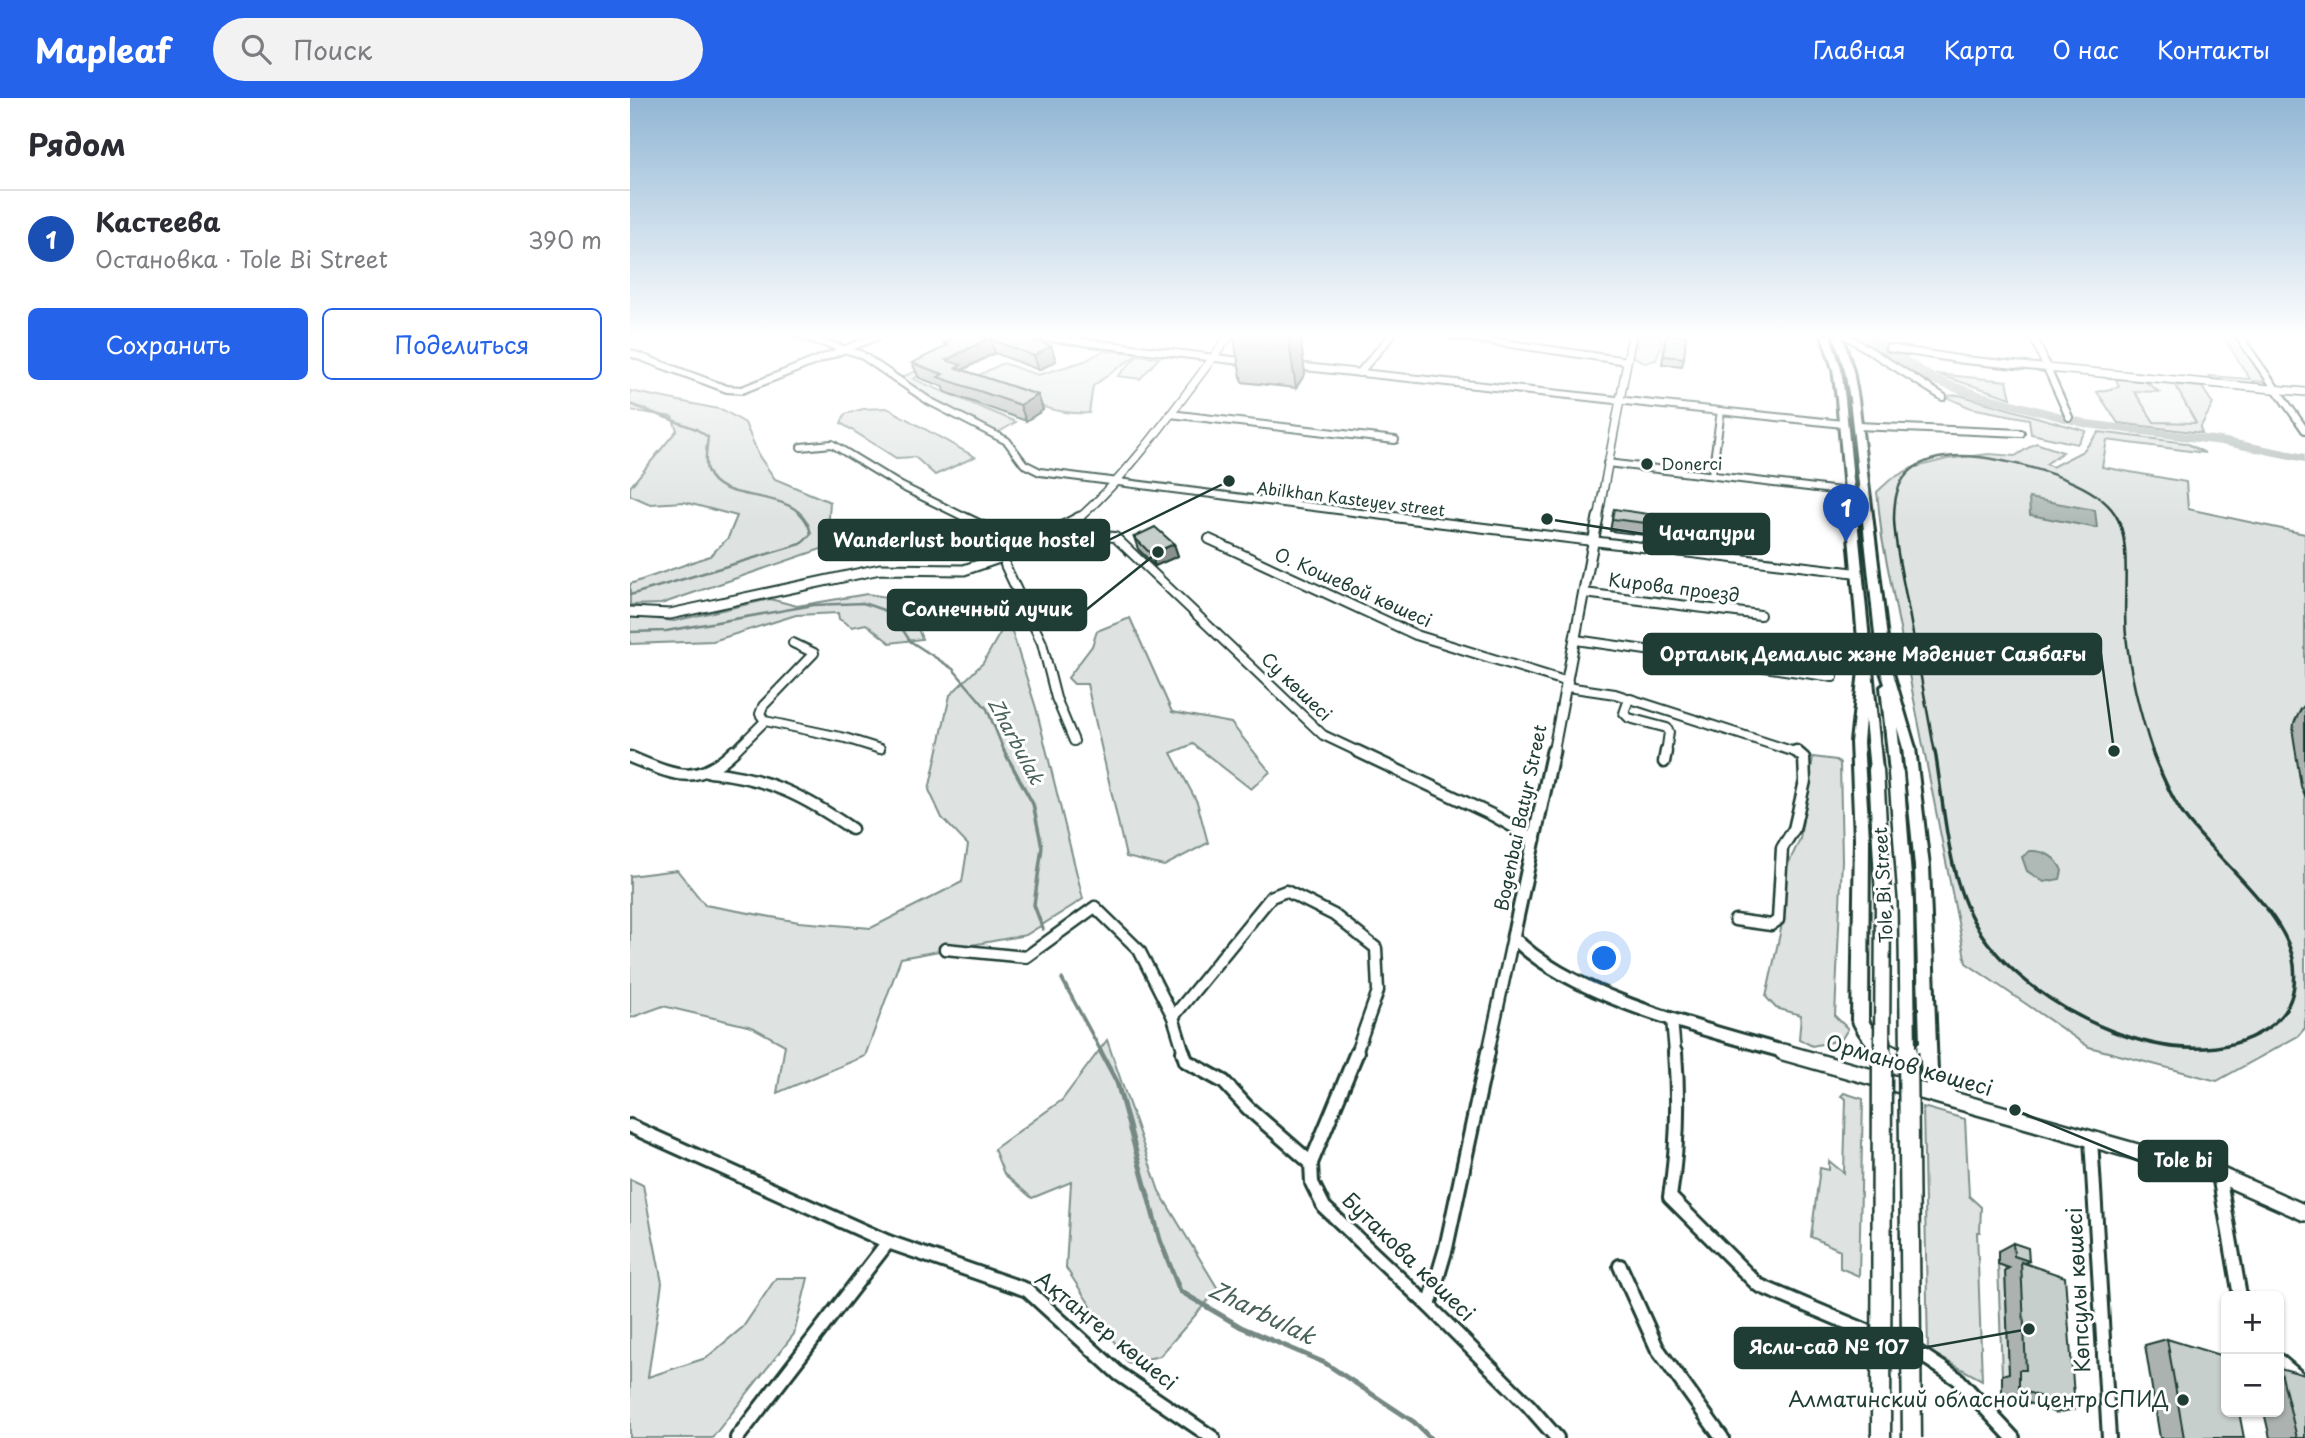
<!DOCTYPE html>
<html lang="ru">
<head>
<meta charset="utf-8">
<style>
  body { margin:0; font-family:"Playpen Sans",sans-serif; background:#f2f2f3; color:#2b2b33 }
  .controls { position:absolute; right:21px; bottom:21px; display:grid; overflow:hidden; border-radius:10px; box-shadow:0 2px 5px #0004 }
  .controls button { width:63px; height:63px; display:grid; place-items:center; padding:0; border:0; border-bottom:2px solid #e1e1e2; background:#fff; color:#2b2b33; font:35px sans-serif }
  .you { position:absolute; left:975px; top:861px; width:24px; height:24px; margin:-18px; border:5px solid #fff; border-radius:50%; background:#1a73e8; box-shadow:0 0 0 10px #1a73e833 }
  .badge { display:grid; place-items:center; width:46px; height:46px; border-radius:50%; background:#2563eb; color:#fff; font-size:23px; font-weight:700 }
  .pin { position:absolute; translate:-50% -58px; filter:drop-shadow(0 2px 4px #0008) }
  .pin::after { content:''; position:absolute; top:37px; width:24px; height:21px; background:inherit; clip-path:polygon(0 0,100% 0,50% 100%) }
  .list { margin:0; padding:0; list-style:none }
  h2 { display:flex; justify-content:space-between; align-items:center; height:91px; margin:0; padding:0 28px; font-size:30px }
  h2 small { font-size:23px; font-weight:400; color:#7c7c81 }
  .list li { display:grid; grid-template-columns:46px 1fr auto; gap:21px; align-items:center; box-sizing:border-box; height:98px; padding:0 28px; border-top:2px solid #e1e1e2 }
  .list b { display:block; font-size:26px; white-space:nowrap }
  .list p { margin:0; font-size:23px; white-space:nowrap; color:#7c7c81 }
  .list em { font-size:23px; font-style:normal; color:#7c7c81 }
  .actions { display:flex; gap:14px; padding:21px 28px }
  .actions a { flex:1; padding:16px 0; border:2px solid #2563eb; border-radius:10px; text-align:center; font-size:24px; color:#2563eb }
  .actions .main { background:#2563eb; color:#fff }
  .icon { flex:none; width:38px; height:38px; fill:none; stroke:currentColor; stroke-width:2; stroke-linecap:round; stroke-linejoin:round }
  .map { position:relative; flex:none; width:1675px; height:1340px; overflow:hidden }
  header { display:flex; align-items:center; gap:42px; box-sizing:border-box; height:98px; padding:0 35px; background:#2563eb; color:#fff }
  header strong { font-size:33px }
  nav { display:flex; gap:38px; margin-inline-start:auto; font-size:24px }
  .search { width:490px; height:63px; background:#f2f2f3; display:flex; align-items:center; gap:18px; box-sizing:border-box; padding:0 24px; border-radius:38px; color:#7c7c81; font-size:26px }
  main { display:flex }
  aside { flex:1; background:#fff }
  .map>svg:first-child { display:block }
  .built { fill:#eef1f0 }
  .green { fill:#dee3e2; stroke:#7e908b; stroke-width:2 }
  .water { fill:#afbab7; stroke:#758883; stroke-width:2 }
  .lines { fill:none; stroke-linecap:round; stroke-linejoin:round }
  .stream-far2 { stroke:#758883; stroke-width:2.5 }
  .stream-far1 { stroke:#758883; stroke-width:3.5 }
  .stream { stroke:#758883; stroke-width:5 }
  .river { fill:#afbab7; fill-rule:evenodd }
  .minor-far3-casing { stroke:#1f3d34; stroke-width:10 }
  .minor-far2-casing { stroke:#1f3d34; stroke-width:12 }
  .minor-far1-casing { stroke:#1f3d34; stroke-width:15 }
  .minor-casing { stroke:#1f3d34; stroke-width:18 }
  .tertiary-far3-casing { stroke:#1f3d34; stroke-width:10 }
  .tertiary-far2-casing { stroke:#1f3d34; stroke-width:13 }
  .tertiary-far1-casing { stroke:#1f3d34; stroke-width:17 }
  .tertiary-casing { stroke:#1f3d34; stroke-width:20 }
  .secondary-casing { stroke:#1f3d34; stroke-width:6 }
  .minor-far3 { stroke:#fff; stroke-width:6 }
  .minor-far2 { stroke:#fff; stroke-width:8 }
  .minor-far1 { stroke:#fff; stroke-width:10 }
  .minor { stroke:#fff; stroke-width:12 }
  .tertiary-far3 { stroke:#fff; stroke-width:7 }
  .tertiary-far2 { stroke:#fff; stroke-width:9 }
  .tertiary-far1 { stroke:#fff; stroke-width:11 }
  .tertiary { stroke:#fff; stroke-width:15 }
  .secondary { fill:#fff; fill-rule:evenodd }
  .rail-far1 { stroke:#1f3d34; stroke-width:2.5 }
  .rail { stroke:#1f3d34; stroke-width:3.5 }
  .secondary-bridge-far1-casing { stroke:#1f3d34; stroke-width:19; stroke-linecap:butt }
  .secondary-bridge-casing { stroke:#1f3d34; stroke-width:23; stroke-linecap:butt }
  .secondary-bridge-far1 { stroke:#fff; stroke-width:14 }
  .secondary-bridge { stroke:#fff; stroke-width:18 }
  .wall { fill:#abb2af; stroke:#1f3d34; stroke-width:2 }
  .shaded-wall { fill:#8b918f; stroke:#1f3d34; stroke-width:2 }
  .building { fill:#c7cfcc; stroke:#1f3d34; stroke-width:2 }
  .poi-dot { fill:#1f3d34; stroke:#fff; stroke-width:2.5 }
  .labels { text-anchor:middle; stroke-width:6; stroke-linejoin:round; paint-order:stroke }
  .far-poi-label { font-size:16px; fill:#1f3d34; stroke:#fff; text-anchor:start }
  .far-street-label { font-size:16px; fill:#1f3d34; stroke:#fff }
  .street-label { font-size:18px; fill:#1f3d34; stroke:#fff }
  .water-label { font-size:19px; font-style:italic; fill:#4a625b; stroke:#fff }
  .near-street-label { font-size:21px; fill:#1f3d34; stroke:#fff }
  .near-poi-label { font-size:21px; fill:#1f3d34; stroke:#fff; text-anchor:end }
  .near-water-label { font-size:23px; font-style:italic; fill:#4a625b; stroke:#fff }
  .leader { fill:none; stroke:#1f3d34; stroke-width:2.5 }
  .callout-dot { fill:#1f3d34; stroke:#fff; stroke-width:2.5 }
  .callout { fill:#1f3d34; stroke:#1f3d34; stroke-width:2.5 }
  .callout-label { font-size:19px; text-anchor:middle; font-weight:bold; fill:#fff }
</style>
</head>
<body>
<header>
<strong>Mapleaf</strong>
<div class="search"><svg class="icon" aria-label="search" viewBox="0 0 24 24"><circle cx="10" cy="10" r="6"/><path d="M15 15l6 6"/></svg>Поиск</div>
<nav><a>Главная</a><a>Карта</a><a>О нас</a><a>Контакты</a></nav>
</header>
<main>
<aside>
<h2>Рядом<small></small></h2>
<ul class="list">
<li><span class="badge" style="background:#1a4fb4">1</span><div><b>Кастеева</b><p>Остановка · Tole Bi Street</p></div><em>390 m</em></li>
</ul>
<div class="actions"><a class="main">Сохранить</a><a>Поделиться</a></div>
</aside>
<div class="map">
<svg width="1675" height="1340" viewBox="0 0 1675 1340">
  <rect width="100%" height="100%" fill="#fff"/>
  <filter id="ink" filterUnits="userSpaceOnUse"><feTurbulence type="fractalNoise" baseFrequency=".0143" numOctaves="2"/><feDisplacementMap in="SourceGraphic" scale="14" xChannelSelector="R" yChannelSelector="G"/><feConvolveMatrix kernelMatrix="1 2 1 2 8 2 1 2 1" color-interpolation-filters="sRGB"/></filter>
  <g filter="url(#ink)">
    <polygon class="built" points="1486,281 1545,287 1572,335 1508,328"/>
    <g class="green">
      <polygon points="1007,237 1030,237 1032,246 1026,262 1015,265 1000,257 1006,248"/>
      <polygon points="1592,237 1606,237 1639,284 1623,283 1625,287 1584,283 1579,278 1620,281"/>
      <path d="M 473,253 L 509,255 L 463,288 L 459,315 C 419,318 378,295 341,281 L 373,265 L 408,277 L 455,263 Z"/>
      <polygon points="508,257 529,260 510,281 488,278"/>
      <polygon points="293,270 291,277 283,281 386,324 367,335 309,305 270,280"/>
      <polygon points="1306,276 1377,283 1381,300"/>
      <polygon points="1486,281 1516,284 1529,294 1504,293 1524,324 1566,325 1545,287 1572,289 1583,306 1570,330 1572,335 1488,325 1467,294 1489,289"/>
      <polygon points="0,293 93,312 115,325 129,358 145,381 200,404 197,449 31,506 0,507 0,486 80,458 98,440 107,418 54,404 20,406 0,397 0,389 47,332 42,319 0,312"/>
      <polygon points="1329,297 1456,333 1447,346 1401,336 1399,321 1341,310 1314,298"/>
      <polygon points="257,310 345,359 305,377 285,359 266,360 211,325 215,316 233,311"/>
      <polygon points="1469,334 1556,345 1575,355 1477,342 1472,369 1556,384 1558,411 1675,436 1675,930 1668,938 1587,983 1459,949 1336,865 1252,440 1247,394 1261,381 1282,370 1317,361 1359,356 1385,358 1406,345 1433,354 1416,366 1422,369 1453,353"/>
      <polygon points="237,496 290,504 285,523 292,541 260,545 236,526 222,529 209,521 208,515 166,517 83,543 0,546 0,518 44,523 140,501 167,508"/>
      <polygon points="500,520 542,614 601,625 640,674 621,691 563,646 541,655 567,704 578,745 534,768 496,759 457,586 444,586 438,580 462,548 467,533"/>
      <polygon points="378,521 406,610 453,801 396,837 271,860 235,958 147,995 155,947 122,929 33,908 0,920 0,778 47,772 75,807 169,824 241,830 332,784 338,747 312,720 299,692 320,597 353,565"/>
      <polygon points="1183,659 1206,662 1210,665 1212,762 1205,918 1218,931 1211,942 1182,948 1169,941 1171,917 1146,910 1136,899 1151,831 1156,771 1170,741"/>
      <polygon points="477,942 529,1093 588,1191 530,1258 498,1265 436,1170 441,1084 402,1100 374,1076 364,1051 432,1002"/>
      <polygon points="1214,995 1233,1001 1229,1178 1210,1170 1210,1152 1181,1139 1190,1070 1199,1072 1199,1063 1214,1075 1216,1001 1211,998"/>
      <polygon points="1293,1009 1335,1021 1339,1098 1351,1109 1350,1134 1347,1134 1352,1282 1298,1253"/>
      <polygon points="0,1081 13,1087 32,1185 18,1279 76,1260 113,1229 146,1180 178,1180 164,1236 82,1340 0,1340"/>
      <polygon points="1368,1166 1375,1168 1379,1277 1372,1277"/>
    </g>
    <g class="water">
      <polygon points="1399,400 1465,412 1467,430 1400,417"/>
      <path d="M 1400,753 C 1414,752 1427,759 1432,773 L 1430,781 L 1414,784 L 1397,773 L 1392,759 Z"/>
    </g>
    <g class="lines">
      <g class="stream-far2">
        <path d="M 0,306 L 66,331 L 78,339 C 77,348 74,363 77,372 C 91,412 170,383 181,436 L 171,446 L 0,497"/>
        <polyline points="0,534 36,533 184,507 233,505 262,515 280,543 323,571 357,611 375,655"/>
      </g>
      <g class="stream-far1">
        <polyline points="374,653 403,706 412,749 404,807 413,831"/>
        <polyline points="432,881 472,955"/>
      </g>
      <polyline class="stream" points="471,954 487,984 530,1142 550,1193 611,1229 695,1265 784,1324 800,1340"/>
      <polygon class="river" points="1229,237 1243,237 1307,278 1352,294 1458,322 1591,339 1675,356 1675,364 1591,347 1457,330 1342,300 1297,284 1263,264"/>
      <defs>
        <g id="minor-far3">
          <polyline points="168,237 230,256 299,303 377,343 394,366 410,374 778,421"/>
          <polyline points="395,237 619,264"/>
          <polyline points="819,237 997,263"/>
          <polyline points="1215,237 1313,299"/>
          <polyline points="1608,237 1675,332"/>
          <polyline points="1259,250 1334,262 1417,270 1439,319"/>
          <polyline points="0,255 97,291 112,292 251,237"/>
          <polyline points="665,268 1213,326"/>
          <polyline points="729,275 762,237"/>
          <polyline points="540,316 765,342"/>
          <polyline points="1227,328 1391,335"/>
          <polyline points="171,349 202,346 271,388 338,421"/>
          <polyline points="977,365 1219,394"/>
          <polyline points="1082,376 1091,313"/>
        </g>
        <g id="minor-far2">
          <polyline points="334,419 359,431 364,439 376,448 375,467 412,545 426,600 444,643"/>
          <polyline points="764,419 1227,475"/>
          <polyline points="432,430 446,436 485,439 693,637 731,655"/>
          <polyline points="579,441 786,537 938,584"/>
          <polyline points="954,495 1130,517"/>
          <polyline points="946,542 1203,579"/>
          <polyline points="163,545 184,555 133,608 130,616 135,623 215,640 250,651"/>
          <polyline points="937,589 985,596 1168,655"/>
          <polyline points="999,601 994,615 999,620 1037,630 1039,634 1036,655"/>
          <polyline points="103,655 135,623"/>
        </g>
        <g id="minor-far1">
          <polyline points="727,653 862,717 905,741"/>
          <path d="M 0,659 C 44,677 66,690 104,653"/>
          <polyline points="1034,664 1036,653"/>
          <path d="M 80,674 C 139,680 174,698 222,731"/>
          <polyline points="1105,822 1141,827 1148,822 1152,750 1164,731 1175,683 1174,660 1166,653"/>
          <polyline points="315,851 396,859 465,809 509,852 543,919 554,955"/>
          <polyline points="543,919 641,799 656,793 704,817 746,850 748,893 726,955"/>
          <polyline points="1042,921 1045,955"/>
          <polyline points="858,955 883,839"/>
        </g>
        <g id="minor">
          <polyline points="553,954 556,963 594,984 618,1010 681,1065 682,1085 694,1109 799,1208 898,1307 927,1340"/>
          <path d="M 1045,954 C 1049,1004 1048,1049 1040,1099 L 1128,1187 L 1289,1255 L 1328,1281 L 1383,1340"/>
          <polyline points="0,1028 258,1144 397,1192 489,1276 583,1340"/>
          <polyline points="1461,1041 1479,1340"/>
          <polyline points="681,1065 727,954"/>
          <polyline points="1589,1077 1610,1198"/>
          <polyline points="990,1168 1027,1250 1092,1340"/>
          <polyline points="799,1208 816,1150 858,954"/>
          <polyline points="1649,1263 1675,1285"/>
          <polyline points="107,1340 258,1144"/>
        </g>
        <g id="tertiary-far3">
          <polyline points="1403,237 1417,270 1675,294"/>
          <path d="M 448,421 C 505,371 554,297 600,237"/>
          <polyline points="968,421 1002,237"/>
        </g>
        <g id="tertiary-far2">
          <polyline points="0,514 40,516 250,471 334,472 375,458 450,419"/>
          <polyline points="923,655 968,419"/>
        </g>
        <path id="tertiary-far1" d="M 923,653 L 883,839 C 939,899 1080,933 1159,955"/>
        <polyline id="tertiary" points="1153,954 1589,1077 1675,1115"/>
        <path id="secondary" d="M 1192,237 L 1200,237 L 1211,271 L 1215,301 L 1252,672 L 1250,675 L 1242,675 L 1240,672 L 1235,621 L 1233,644 L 1239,740 L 1238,922 C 1247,940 1270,961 1290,945 L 1285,768 L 1273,650 L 1267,629 L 1272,675 L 1270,678 L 1262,678 L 1260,675 L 1251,589 L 1255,586 L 1248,564 L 1220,301 L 1215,273 L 1204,237 L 1212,237 L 1223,273 L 1228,301 L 1260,565 L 1285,650 L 1288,675 L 1299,768 L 1307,973 C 1313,982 1326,993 1329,1001 L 1327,1007 L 1321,1009 C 1302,1001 1291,982 1291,962 C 1258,973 1235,950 1222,922 L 1225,740 L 1221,644 L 1230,564 L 1207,301 L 1203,271 Z"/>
      </defs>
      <use href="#minor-far3" class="minor-far3-casing"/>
      <use href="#minor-far2" class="minor-far2-casing"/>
      <use href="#minor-far1" class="minor-far1-casing"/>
      <use href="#minor" class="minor-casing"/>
      <use href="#tertiary-far3" class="tertiary-far3-casing"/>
      <use href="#tertiary-far2" class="tertiary-far2-casing"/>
      <use href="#tertiary-far1" class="tertiary-far1-casing"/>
      <use href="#tertiary" class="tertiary-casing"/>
      <use href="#secondary" class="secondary-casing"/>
      <use href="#minor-far3" class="minor-far3"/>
      <use href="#minor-far2" class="minor-far2"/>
      <use href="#minor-far1" class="minor-far1"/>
      <use href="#minor" class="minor"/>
      <use href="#tertiary-far3" class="tertiary-far3"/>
      <use href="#tertiary-far2" class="tertiary-far2"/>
      <use href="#tertiary-far1" class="tertiary-far1"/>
      <use href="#tertiary" class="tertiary"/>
      <use href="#secondary" class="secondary"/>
      <path class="rail-far1" d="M 1305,655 C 1296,606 1287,558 1278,509 C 1273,480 1265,450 1264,421 C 1264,406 1266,387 1277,376 C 1299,352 1345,357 1373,363 C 1407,370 1466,386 1485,416 C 1503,442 1492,505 1496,537 C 1500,577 1510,616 1523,655"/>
      <path class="rail" d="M 1305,653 C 1315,712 1317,786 1352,837 C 1403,911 1551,987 1636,931 C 1659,916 1667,894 1664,867 C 1658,815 1586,761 1555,719 C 1541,700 1531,676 1522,653"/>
      <defs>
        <g id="secondary-bridge-far1">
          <polyline points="1246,672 1253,799 1252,955"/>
          <polyline points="1266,675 1276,805 1278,955"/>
        </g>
        <g id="secondary-bridge">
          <polyline points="1278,954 1282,1340"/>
          <polyline points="1251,1340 1252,954"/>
        </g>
      </defs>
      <use href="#secondary-bridge-far1" class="secondary-bridge-far1-casing"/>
      <use href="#secondary-bridge" class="secondary-bridge-casing"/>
      <use href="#secondary-bridge-far1" class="secondary-bridge-far1"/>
      <use href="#secondary-bridge" class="secondary-bridge"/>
    </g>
    <g class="wall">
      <polygon points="367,237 412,239 414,246 421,248 426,263 409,272 365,255 333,272 408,297 413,312 396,323 315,294 312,288 289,280 282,265 315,249 313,245"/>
      <polygon points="603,237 670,237 675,276 666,290 612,284"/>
      <polygon points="1036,237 1054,260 1052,268 1032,266"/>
      <polygon points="984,411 1024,426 1022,438 980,433"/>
      <polygon points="504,439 544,446 548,458 525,468 508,451"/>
      <polygon points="1675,607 1675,699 1671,688 1663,636 1664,625 1671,611"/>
      <polygon points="1383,1145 1399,1163 1394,1165 1445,1311 1426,1315 1372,1295 1372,1277 1379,1275 1375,1172 1379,1170 1368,1166 1368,1153"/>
      <polygon points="1537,1241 1614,1340 1530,1340 1515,1247"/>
      <polygon points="1649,1270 1650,1270 1675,1340 1640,1340 1634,1314 1649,1314"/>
    </g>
    <g class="shaded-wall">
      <polygon points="366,237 360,241 365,255 328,274 316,262"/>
      <polygon points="658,237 670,237 675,276 666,290"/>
      <polygon points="412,239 416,251 421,248 426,263 409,272 404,258 405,243"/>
      <polygon points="408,297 413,312 396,323 390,307"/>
      <polygon points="544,446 548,458 525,468 521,456"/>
    </g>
    <g class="building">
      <polygon points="328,237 365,237 316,262 331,267 326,270 408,297 390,307 308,279 313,276 282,265 319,247 313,245"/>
      <polygon points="367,237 405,237 412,239 405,243 421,248 404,258 360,241"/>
      <polygon points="1036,237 1056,237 1054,260 1034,258"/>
      <polygon points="984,411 1025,417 1024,426 982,421"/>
      <polygon points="525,429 544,446 521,456 504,439"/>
      <polygon points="1383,1145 1398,1150 1399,1163 1384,1158"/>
      <polygon points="1391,1164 1435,1179 1445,1311 1389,1291 1389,1272 1396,1272"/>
      <polygon points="1537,1241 1596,1259 1596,1314 1609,1314 1614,1340 1554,1340"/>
      <polygon points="1650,1270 1675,1277 1675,1340 1667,1340"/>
    </g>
  </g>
  <linearGradient id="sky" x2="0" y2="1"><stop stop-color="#91b6d4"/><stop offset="0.56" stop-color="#fff"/><stop offset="1" stop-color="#fff" stop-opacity="0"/></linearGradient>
  <rect width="1675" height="425" fill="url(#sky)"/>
  <g class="poi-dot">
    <circle cx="1017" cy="366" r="7"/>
    <circle cx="1553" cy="1302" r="7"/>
  </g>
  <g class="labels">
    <g class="far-poi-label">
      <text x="1031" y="372">Donerci</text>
    </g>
    <g class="far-street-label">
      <text transform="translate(721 401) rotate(7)" y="6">Abilkhan Kasteyev street</text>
    </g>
    <g class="street-label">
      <text transform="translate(723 490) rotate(24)" y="6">О. Кошевой көшесі</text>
      <text transform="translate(1044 490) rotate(7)" y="6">Кирова проезд</text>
      <text transform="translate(666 589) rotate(44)" y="6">Су көшесі</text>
      <text transform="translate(891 720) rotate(-78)" y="6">Bogenbai Batyr Street</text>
      <text transform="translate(1254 787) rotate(-93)" y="6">Tole Bi Street</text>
    </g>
    <g class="water-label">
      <text transform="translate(386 643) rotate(62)" y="7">Zharbulak</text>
    </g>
    <g class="near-street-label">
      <text transform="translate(1279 968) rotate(16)" y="7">Орманов көшесі</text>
      <text transform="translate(778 1159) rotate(44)" y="7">Бутакова көшесі</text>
      <text transform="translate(1449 1192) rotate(-93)" y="7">Көпсулы көшесі</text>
      <text transform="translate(476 1233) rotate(39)" y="7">Ақтаңгер көшесі</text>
    </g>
    <g class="near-poi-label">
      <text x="1539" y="1309">Алматинский обласной центр СПИД</text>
    </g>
    <g class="near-water-label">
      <text transform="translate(632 1215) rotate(26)" y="8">Zharbulak</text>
    </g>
  </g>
  <path class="leader" d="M917 421L1014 436M599 383L479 442M528 454L456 512M1484 653L1471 556M1385 1012L1509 1063M1399 1231L1292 1250"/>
  <g class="callout-dot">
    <circle cx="917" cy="421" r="7"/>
    <circle cx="599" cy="383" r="7"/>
    <circle cx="528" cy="454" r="7"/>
    <circle cx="1484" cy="653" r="7"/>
    <circle cx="1385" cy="1012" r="7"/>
    <circle cx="1399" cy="1231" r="7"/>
  </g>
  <g class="callout">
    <rect x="1014" y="416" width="125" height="40" rx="7"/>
    <rect x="189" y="422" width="290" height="40" rx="7"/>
    <rect x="258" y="492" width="198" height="40" rx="7"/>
    <rect x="1014" y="536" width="457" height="40" rx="7"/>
    <rect x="1509" y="1043" width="88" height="40" rx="7"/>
    <rect x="1105" y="1230" width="187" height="40" rx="7"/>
  </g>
  <g class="callout-label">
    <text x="1077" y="442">Чачапури</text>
    <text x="334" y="449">Wanderlust boutique hostel</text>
    <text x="357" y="518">Солнечный лучик</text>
    <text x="1243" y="563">Орталық Демалыс және Мәдениет Саябағы</text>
    <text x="1553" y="1069">Tole bi</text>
    <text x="1199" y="1256">Ясли-сад № 107</text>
  </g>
</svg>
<div class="controls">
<button>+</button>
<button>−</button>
</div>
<div class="you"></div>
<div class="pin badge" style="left:1216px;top:444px;background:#1a4fb4">1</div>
</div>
</main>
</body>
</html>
